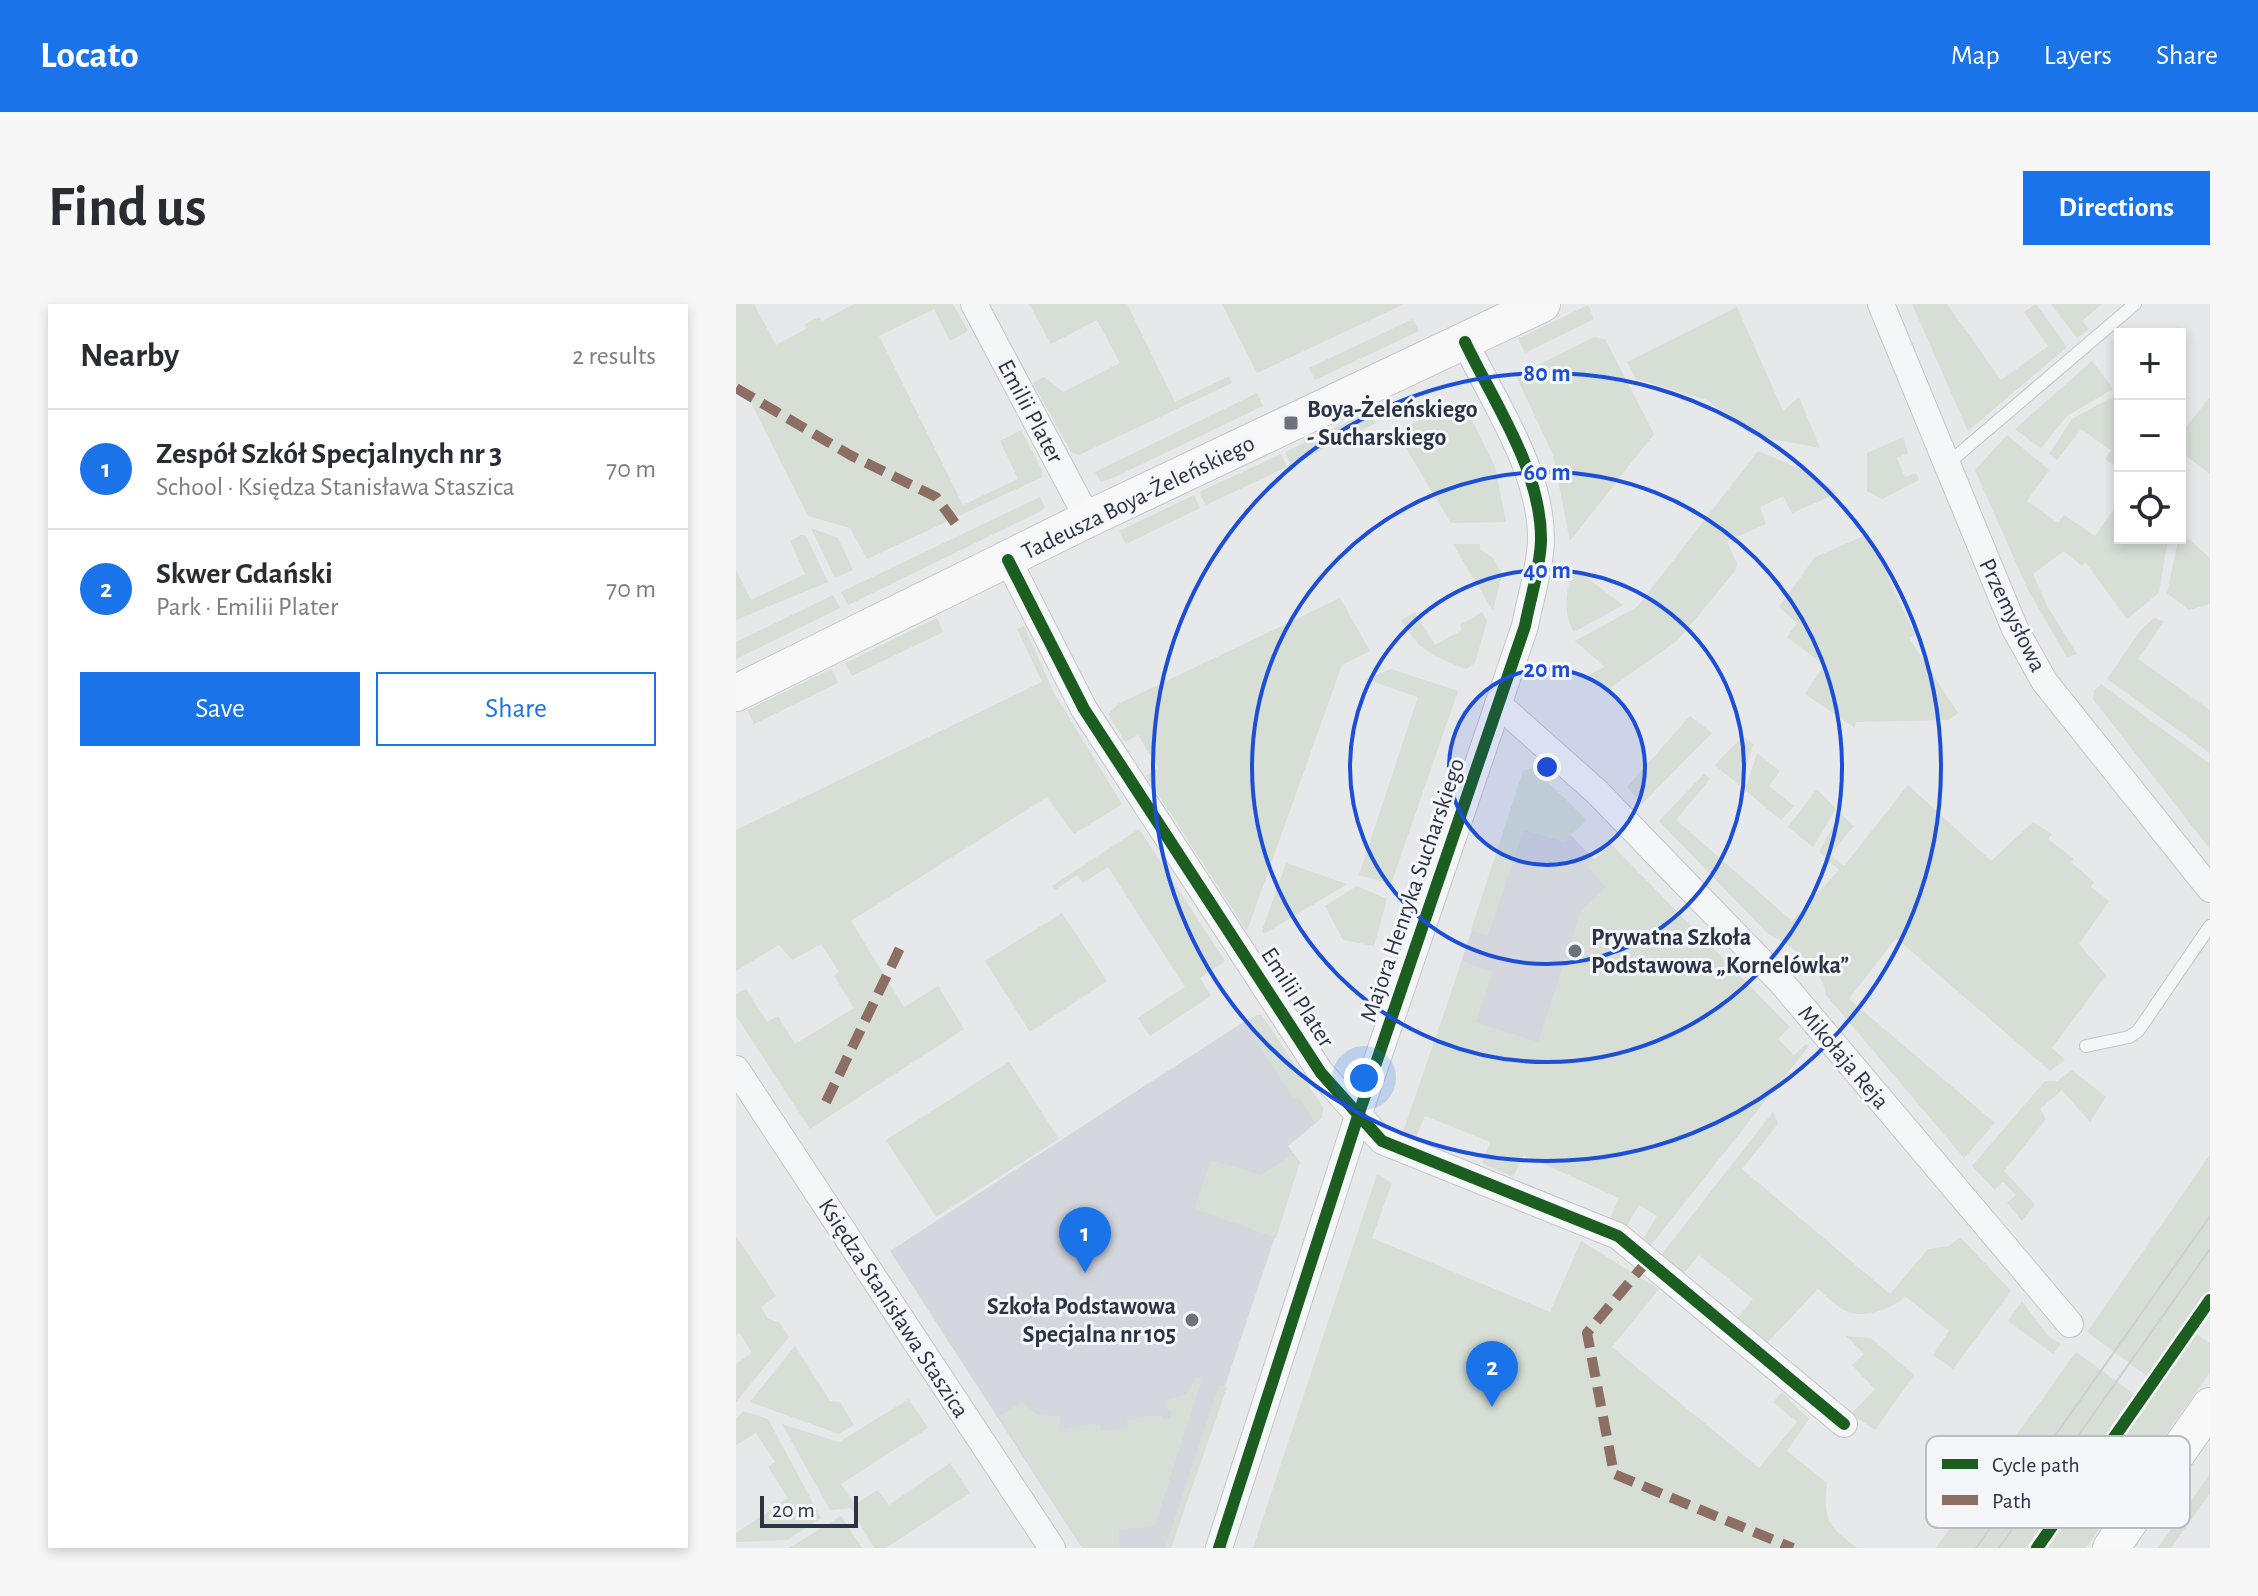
<!DOCTYPE html>
<html lang="en">
<head>
<meta charset="utf-8">
<style>
  body { margin:0; font-family:"Alegreya Sans",sans-serif; background:#f7f7f7; color:#2b2b33 }
  .controls { position:absolute; right:24px; top:24px; display:grid; overflow:hidden; border-radius:0px; box-shadow:0 4px 12px #0003 }
  .controls button { width:72px; height:72px; display:grid; place-items:center; padding:0; border:0; border-bottom:2px solid #e1e1e2; background:#fff; color:#2b2b33; font:40px sans-serif }
  .scale { position:absolute; left:24px; bottom:20px; width:98px; box-sizing:border-box; padding-left:8px; border:4px solid #2b3445; border-top:0; font-size:22px; line-height:28px; white-space:nowrap; color:#2b3445; -webkit-text-stroke:6px #f4f6f9; paint-order:stroke }
  .you { position:absolute; left:628px; top:774px; width:28px; height:28px; margin:-20px; border:6px solid #fff; border-radius:50%; background:#1a73e8; box-shadow:0 0 0 12px #1a73e833 }
  .badge { display:grid; place-items:center; width:52px; height:52px; border-radius:50%; background:#1a73e8; color:#fff; font-size:26px; font-weight:700 }
  .pin { position:absolute; translate:-50% -66px; filter:drop-shadow(0 2px 4px #0008) }
  .pin::after { content:''; position:absolute; top:42px; width:28px; height:24px; background:inherit; clip-path:polygon(0 0,100% 0,50% 100%) }
  .list { margin:0; padding:0; list-style:none }
  h2 { display:flex; justify-content:space-between; align-items:center; height:104px; margin:0; padding:0 32px; font-size:34px }
  h2 small { font-size:26px; font-weight:400; color:#7c7c81 }
  .list li { display:grid; grid-template-columns:52px 1fr auto; gap:24px; align-items:center; box-sizing:border-box; height:120px; padding:0 32px; border-top:2px solid #e1e1e2 }
  .list b { display:block; font-size:30px; white-space:nowrap }
  .list p { margin:0; font-size:26px; white-space:nowrap; color:#7c7c81 }
  .list em { font-size:26px; font-style:normal; color:#7c7c81 }
  .actions { display:flex; gap:16px; padding:24px 32px }
  .actions a { flex:1; padding:18px 0; border:2px solid #1a73e8; border-radius:0px; text-align:center; font-size:28px; color:#1a73e8 }
  .actions .main { background:#1a73e8; color:#fff }
  .icon { flex:none; width:44px; height:44px; fill:none; stroke:currentColor; stroke-width:2; stroke-linecap:round; stroke-linejoin:round }
  .map { position:relative; flex:none; width:1474px; height:1244px; overflow:hidden; border-radius:0px }
  header { display:flex; align-items:center; gap:48px; box-sizing:border-box; height:112px; padding:0 40px; background:#1a73e8; color:#fff }
  header strong { font-size:38px }
  nav { display:flex; gap:44px; margin-inline-start:auto; font-size:28px }
  .intro { display:flex; align-items:center; justify-content:space-between; box-sizing:border-box; height:192px; padding:0 48px }
  h1 { margin:0; font-size:56px }
  .button { padding:20px 36px; border-radius:0px; background:#1a73e8; color:#fff; font-size:28px; font-weight:700 }
  main { display:flex; gap:48px; padding:0 48px }
  aside { flex:1; background:#fff; border-radius:0px; box-shadow:0 4px 12px #0003 }
  .map>svg:first-child { display:block }
  .built { fill:#d4d7dd }
  .green { fill:#d6ded6 }
  .lines { fill:none; stroke-linecap:round; stroke-linejoin:round }
  .lane-casing { stroke:#c4c6c8; stroke-width:14 }
  .street-casing { stroke:#c4c6c8; stroke-width:28 }
  .secondary-casing { stroke:#c4c6c8; stroke-width:38 }
  .lane { stroke:#f5f6f7; stroke-width:12 }
  .street { stroke:#f5f6f7; stroke-width:26 }
  .secondary { stroke:#f8f8f8; stroke-width:36 }
  .tram { stroke:#cecfd2; stroke-width:2 }
  .quiet { stroke:#8d6e63; stroke-width:10; stroke-dasharray:20 10; stroke-linecap:butt }
  .cycleway-casing { stroke:#f4f6f9; stroke-width:17 }
  .cycleway { stroke:#1b5e20; stroke-width:12 }
  .ring { fill:none; stroke:#1d4ed8; stroke-width:4 }
  .poi-dot { fill:#6c737f; stroke:#f4f6f9; stroke-width:3 }
  .labels { text-anchor:middle; stroke-width:6; stroke-linejoin:round; paint-order:stroke }
  .poi-label { font-size:24px; font-weight:bold; fill:#2b3445; stroke:#f4f6f9; text-anchor:start }
  .street-label { font-size:24px; fill:#2b3445; stroke:#f4f6f9 }
  .key { fill:#f4f6f9; stroke:#b8bcc3; stroke-width:2 }
  .key-label { font-size:22px; fill:#2b3445 }
  .centre { fill:#1d4ed8; stroke:#f4f6f9; stroke-width:4 }
  .ring-label { font-size:24px; text-anchor:middle; font-weight:bold; fill:#1d4ed8; stroke:#f4f6f9; stroke-width:6; stroke-linejoin:round; paint-order:stroke }
</style>
</head>
<body>
<header>
<strong>Locato</strong>
<nav><a>Map</a><a>Layers</a><a>Share</a></nav>
</header>
<div class="intro"><h1>Find us</h1><a class="button">Directions</a></div>
<main>
<aside>
<h2>Nearby<small>2 results</small></h2>
<ul class="list">
<li><span class="badge">1</span><div><b>Zespół Szkół Specjalnych nr 3</b><p>School · Księdza Stanisława Staszica</p></div><em>70 m</em></li>
<li><span class="badge">2</span><div><b>Skwer Gdański</b><p>Park · Emilii Plater</p></div><em>70 m</em></li>
</ul>
<div class="actions"><a class="main">Save</a><a>Share</a></div>
</aside>
<div class="map">
<svg width="1474" height="1244" viewBox="0 0 1474 1244">
  <rect width="100%" height="100%" fill="#e6e8ea"/>
  <g class="built">
    <polygon points="776,502 819,515 1037,738 688,773"/>
    <polygon points="512,715 523,733 519,735 558,794 562,791 580,819 552,842 564,858 435,1244 346,1244 154,947"/>
  </g>
  <g class="green">
    <polygon points="0,0 18,0 40,41 70,25 69,20 83,13 86,17 118,0 217,0 232,27 214,37 198,5 143,32 227,201 282,175 264,137 285,126 306,166 306,173 131,255 114,224 72,212 5,79 0,81"/>
    <polygon points="293,0 391,0 439,98 493,72 496,79 343,151 335,148 297,79 308,73 327,88 384,59 361,16 315,40"/>
    <polygon points="486,0 668,0 521,69"/>
    <polygon points="1176,0 1211,0 1265,76 1312,42 1288,8 1300,0 1331,43 1232,127"/>
    <polygon points="1315,0 1366,0 1346,17 1353,25 1341,34"/>
    <polygon points="852,1 858,15 789,49 782,35"/>
    <polygon points="1001,3 1047,107 1063,93 1084,144 1015,131 971,96 900,75 891,58"/>
    <polygon points="677,15 683,27 579,76 573,64"/>
    <polygon points="858,33 869,35 918,130 834,237 817,151 780,72"/>
    <polygon points="1356,57 1377,85 1331,112 1305,144 1279,125"/>
    <polygon points="521,89 527,102 377,174 365,178 359,168"/>
    <polygon points="1382,90 1384,165 1369,155 1375,146 1345,125 1321,156 1313,150 1336,115"/>
    <polygon points="1474,93 1474,170 1444,147 1444,131"/>
    <polygon points="721,98 728,100 759,163 770,218 715,219 665,136 670,123"/>
    <polygon points="634,107 640,119 555,161 549,148"/>
    <polygon points="1271,131 1313,166 1291,197 1322,219 1328,211 1359,232 1384,196 1384,234 1432,234 1423,289 1391,315 1349,258 1346,262 1328,247 1297,270 1311,302 1341,350 1331,353 1292,286 1239,166"/>
    <polygon points="1167,133 1172,149 1161,154 1169,173 1180,169 1183,176 1146,195 1131,187 1131,149"/>
    <polygon points="1022,147 1072,168 1102,189 1056,209 1047,192 1024,203 1030,220 991,237 1001,260 999,267 942,336 870,387 852,371 869,363 839,337 901,303"/>
    <polygon points="545,150 551,163 470,201 463,188"/>
    <polygon points="458,191 464,204 390,240 383,227"/>
    <polygon points="304,193 309,204 301,209 112,301 105,288"/>
    <polygon points="75,224 102,234 117,266 99,274"/>
    <polygon points="1444,227 1474,254 1474,300 1453,306 1431,289"/>
    <polygon points="1132,230 1179,331 1173,334 1222,409 1212,416 1120,418 1119,424 1069,390 1088,361 1051,333 1061,319 1043,303 1079,253"/>
    <polygon points="65,231 70,232 92,278 0,316 0,266 15,296 69,270 54,237"/>
    <polygon points="717,240 744,240 744,245 757,254 766,270 757,307"/>
    <path d="M 841,266 L 887,301 L 838,328 C 827,310 830,290 835,270 Z"/>
    <polygon points="97,291 104,304 0,355 0,338"/>
    <polygon points="604,294 634,347 606,361 511,627 410,472 422,464 402,431 389,438 372,410 382,400"/>
    <path d="M 679,308 L 699,341 L 726,326 L 724,321 L 746,308 L 751,317 L 739,359 L 730,365 C 697,352 684,348 665,316 Z"/>
    <polygon points="201,314 207,328 116,372 109,359"/>
    <polygon points="1418,314 1428,317 1402,355 1474,406 1474,449 1371,375 1404,327"/>
    <polygon points="288,322 318,389 386,500 338,530 311,493 115,617 168,703 202,682 228,725 74,825 0,712 0,689 10,685 31,718 42,712 59,740 118,704 98,672 103,668 85,640 56,656 43,641 0,667 0,526 306,378 281,325"/>
    <polygon points="96,365 102,379 18,420 11,406"/>
    <polygon points="655,365 722,387 655,580 623,571 682,393 629,375"/>
    <polygon points="1365,380 1474,460 1474,545 1357,395 1358,387"/>
    <polygon points="954,412 976,429 906,500 891,483"/>
    <polygon points="1007,432 1017,440 1004,482 979,461"/>
    <polygon points="1021,449 1044,467 1033,482 1058,502 1045,516 1009,486"/>
    <polygon points="797,464 851,516 828,538 788,526 752,632 735,626 787,467"/>
    <path d="M 968,470 L 974,475 L 940,516 L 1056,617 L 1103,566 L 1083,548 L 1104,509 L 1118,522 L 1094,551 L 1108,562 L 1172,481 L 1255,557 L 1297,518 L 1316,530 L 1312,535 L 1338,555 L 1335,558 L 1358,578 L 1355,583 L 1373,597 L 1343,640 L 1370,671 L 1316,744 L 1329,756 L 1314,767 L 1160,634 L 1113,695 L 1259,819 L 1228,854 L 1090,691 C 1089,667 1053,639 1032,630 L 923,517 Z"/>
    <polygon points="1081,485 1100,505 1077,543 1052,523"/>
    <polygon points="403,525 489,657 464,674 475,692 414,732 402,714 449,683 372,563 347,579 341,571 319,586 316,582"/>
    <polygon points="875,540 1054,723 1042,735 1058,751 1070,740 1073,742 915,941 907,935 921,912 903,901 889,925 873,917 883,894 788,851 777,873 746,859 754,838 689,812 680,833 667,828 726,657 757,668 740,718 802,738 845,607 870,583 851,563"/>
    <polygon points="550,559 611,580 528,630 526,627"/>
    <polygon points="621,582 651,595 638,642 607,636 589,602"/>
    <polygon points="326,609 371,677 294,728 249,657"/>
    <polygon points="525,710 587,803 586,814 580,819 562,792 558,794 519,736 523,732 512,715"/>
    <polygon points="273,758 323,835 200,913 150,836"/>
    <polygon points="1336,766 1370,793 1354,818 1326,786 1304,805 1310,815 1268,867 1299,900 1286,917 1271,899 1280,891 1267,878 1259,886 1236,862 1309,777 1321,777"/>
    <path d="M 1037,808 L 1042,820 L 1006,865 L 1154,990 L 1192,945 L 1213,942 L 1224,933 L 1275,987 L 1217,1065 L 1197,1051 L 1213,1027 L 1169,992 C 1157,1005 1126,1016 1108,1006 C 1099,1001 1090,992 1082,985 L 1031,1039 L 1002,1014 L 1017,995 L 963,951 L 948,969 L 925,951 Z"/>
    <polygon points="557,850 564,858 540,934 458,905 475,856 525,871"/>
    <polygon points="1474,851 1474,986 1412,1073 1351,1028"/>
    <path d="M 641,870 L 656,879 L 636,934 L 814,1008 L 845,937 L 923,985 L 876,1043 L 1023,1164 L 1061,1118 L 1037,1098 L 1046,1088 L 1073,1115 L 1051,1147 L 1091,1179 C 1087,1216 1092,1222 1121,1244 L 517,1244 Z"/>
    <polygon points="0,932 40,992 25,1003 32,1015 43,1018 53,1033 0,1098 0,1060 16,1049 4,1029 0,1031"/>
    <polygon points="1286,997 1312,1032 1325,1040 1317,1050 1272,1017"/>
    <polygon points="1459,1029 1474,1040 1474,1068 1350,1244 1310,1244"/>
    <polygon points="1110,1032 1135,1034 1178,1071 1139,1126 1115,1110 1139,1085 1116,1061 1128,1050"/>
    <polygon points="59,1042 94,1097 104,1098 118,1121 103,1130 14,1098"/>
    <polygon points="1340,1048 1398,1090 1290,1244 1200,1244"/>
    <polygon points="460,1073 466,1075 419,1221 383,1226 384,1244 346,1244 263,1112 286,1098 302,1111 324,1112 323,1129 332,1128 332,1124 364,1120 365,1127 392,1123 391,1116 424,1111 426,1115 435,1115 435,1105 430,1105 429,1097 450,1090"/>
    <polygon points="483,1081 491,1083 435,1244 429,1244"/>
    <polygon points="173,1095 192,1124 105,1180 119,1201 141,1186 153,1201 214,1159 234,1189 150,1244 138,1244 115,1204 94,1206 46,1120 103,1138"/>
    <polygon points="7,1107 32,1115 85,1214 51,1236 0,1238 0,1229 52,1194 32,1163 39,1158 20,1129 0,1141 0,1115"/>
    <polygon points="1474,1137 1474,1189 1435,1244 1422,1244 1473,1171"/>
    <polygon points="105,1212 126,1244 53,1244"/>
  </g>
  <g class="lines">
    <defs>
      <g id="lane">
        <polyline points="1210,161 1399,0"/>
        <polyline points="1350,742 1393,733 1402,727 1474,622"/>
      </g>
      <g id="street">
        <polyline points="238,0 352,215"/>
        <polyline points="1145,0 1279,325 1308,377 1474,585"/>
        <polyline points="272,256 348,405 585,769 646,837 882,932 1108,1120"/>
        <polyline points="762,400 861,488 1046,679 1334,1020"/>
        <polyline points="0,765 316,1244"/>
        <path d="M 483,1244 L 622,812 L 789,322 C 794,295 804,265 805,237 C 806,167 758,99 729,38"/>
      </g>
      <g id="secondary">
        <polyline points="0,389 352,215 806,0"/>
        <polyline points="1375,1244 1474,1102"/>
      </g>
    </defs>
    <use href="#lane" class="lane-casing"/>
    <use href="#street" class="street-casing"/>
    <use href="#secondary" class="secondary-casing"/>
    <use href="#lane" class="lane"/>
    <use href="#street" class="street"/>
    <use href="#secondary" class="secondary"/>
    <g class="tram">
      <polyline points="1240,1244 1474,912"/>
      <polyline points="1263,1244 1474,945"/>
    </g>
    <g class="quiet">
      <polyline points="0,84 114,151 200,193 222,223"/>
      <polyline points="90,798 164,644"/>
      <polyline points="912,956 851,1029 878,1170 1057,1244"/>
    </g>
    <defs>
      <g id="cycleway">
        <polyline points="272,256 348,405 585,769 646,837 882,932 1108,1120"/>
        <path d="M 483,1244 L 622,812 L 789,322 C 794,295 804,265 805,237 C 806,167 758,99 729,38"/>
        <polyline points="1301,1244 1474,996"/>
      </g>
    </defs>
    <use href="#cycleway" class="cycleway-casing"/>
    <use href="#cycleway" class="cycleway"/>
  </g>
  <circle cx="811" cy="463" r="98" fill="#1d4ed8" fill-opacity=".12"/>
  <g class="ring">
    <circle cx="811" cy="463" r="98"/>
    <circle cx="811" cy="463" r="197"/>
    <circle cx="811" cy="463" r="295"/>
    <circle cx="811" cy="463" r="394"/>
  </g>
  <g class="poi-dot">
    <rect x="547" y="111" width="16" height="16" rx="4"/>
    <circle cx="839" cy="647" r="8"/>
    <circle cx="456" cy="1016" r="8"/>
  </g>
  <g class="labels">
    <g class="poi-label">
      <text x="571" y="113">Boya-Żeleńskiego<tspan x="571" dy="28">- Sucharskiego</tspan></text>
      <text x="855" y="641">Prywatna Szkoła<tspan x="855" dy="28">Podstawowa „Kornelówka”</tspan></text>
      <text x="440" y="1010" text-anchor="end">Szkoła Podstawowa<tspan x="440" dy="28">Specjalna nr 105</tspan></text>
    </g>
    <g class="street-label">
      <text transform="translate(295 107) rotate(62)" y="8">Emilii Plater</text>
      <text transform="translate(402 193) rotate(-26)" y="8">Tadeusza Boya-Żeleńskiego</text>
      <text transform="translate(1277 311) rotate(64)" y="8">Przemysłowa</text>
      <text transform="translate(676 586) rotate(-71)" y="8">Majora Henryka Sucharskiego</text>
      <text transform="translate(562 693) rotate(57)" y="8">Emilii Plater</text>
      <text transform="translate(1108 753) rotate(50)" y="8">Mikołaja Reja</text>
      <text transform="translate(158 1004) rotate(57)" y="8">Księdza Stanisława Staszica</text>
    </g>
  </g>
  <rect x="1190" y="1132" width="264" height="92" rx="12" class="key"/>
  <rect x="1206" y="1155" width="36" height="10" fill="#1b5e20"/>
  <rect x="1206" y="1191" width="36" height="10" fill="#8d6e63"/>
  <g class="key-label">
    <text x="1256" y="1168">Cycle path</text>
    <text x="1256" y="1204">Path</text>
  </g>
  <circle cx="811" cy="463" r="12" class="centre"/>
  <g class="ring-label">
    <text x="811" y="77">80 m</text>
    <text x="811" y="176">60 m</text>
    <text x="811" y="274">40 m</text>
    <text x="811" y="373">20 m</text>
  </g>
</svg>
<div class="controls">
<button>+</button>
<button>−</button>
<button><svg class="icon" aria-label="locate" viewBox="0 0 24 24"><circle cx="12" cy="12" r="6"/><path d="M12 2v4M12 18v4M2 12h4M18 12h4"/></svg></button>
</div>
<div class="scale">20 m</div>
<div class="you"></div>
<div class="pin badge" style="left:349px;top:969px">1</div>
<div class="pin badge" style="left:756px;top:1103px">2</div>
</div>
</main>
</body>
</html>
